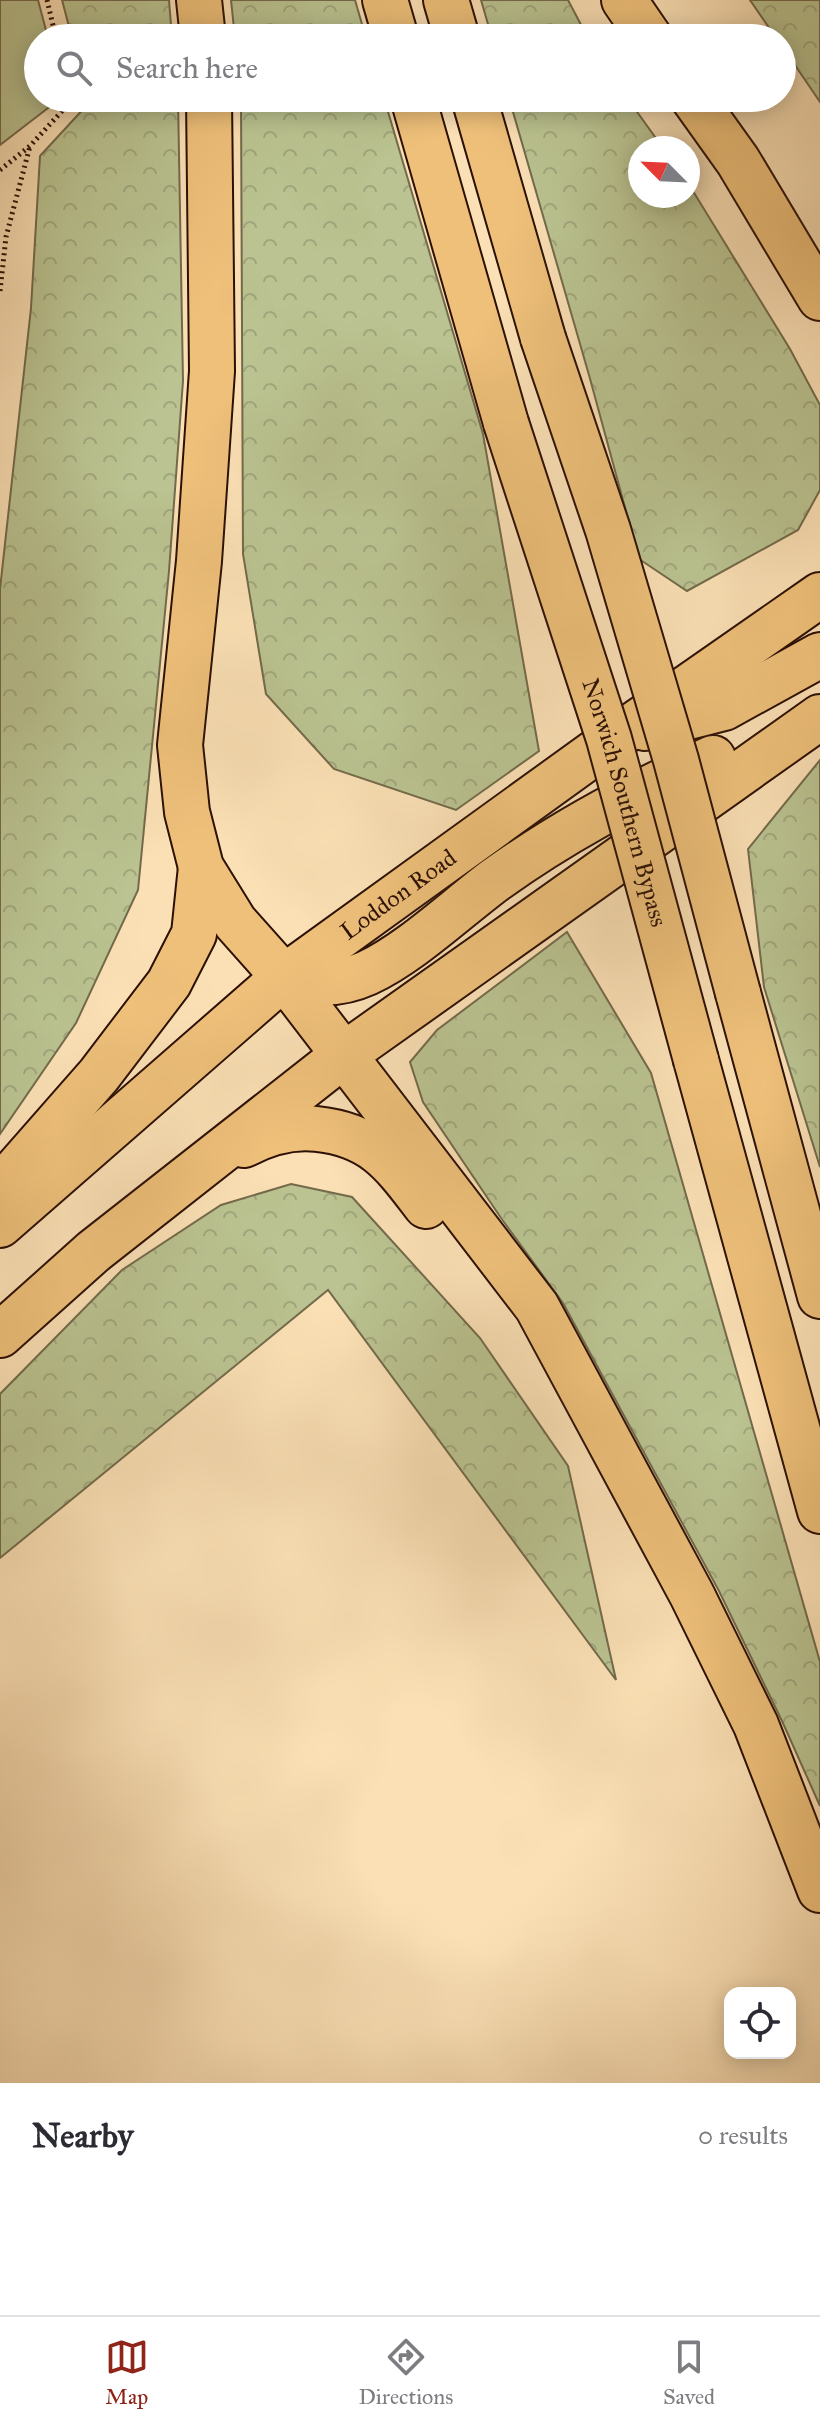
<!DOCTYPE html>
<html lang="en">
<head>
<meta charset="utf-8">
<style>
  body { margin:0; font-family:"IM FELL Great Primer",serif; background:#f2f2f3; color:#2b2b33 }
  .controls { position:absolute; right:24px; bottom:24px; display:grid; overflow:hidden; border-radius:16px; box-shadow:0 4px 20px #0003 }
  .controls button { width:72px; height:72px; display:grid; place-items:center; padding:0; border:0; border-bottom:2px solid #e1e1e2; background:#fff; color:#2b2b33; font:40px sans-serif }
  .compass { position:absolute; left:628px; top:136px; width:72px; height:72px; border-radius:50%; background:#fff; box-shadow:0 4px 20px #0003; rotate:294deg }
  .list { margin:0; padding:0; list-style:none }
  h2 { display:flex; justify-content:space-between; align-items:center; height:104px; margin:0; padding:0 32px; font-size:34px }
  h2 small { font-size:26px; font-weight:400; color:#7c7c81 }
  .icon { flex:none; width:44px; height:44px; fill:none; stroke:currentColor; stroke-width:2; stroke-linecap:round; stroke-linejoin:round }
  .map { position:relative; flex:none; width:820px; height:2083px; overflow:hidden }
  .search { position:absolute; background:#fff; box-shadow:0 4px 20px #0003; left:24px; right:24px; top:24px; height:88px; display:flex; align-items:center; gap:20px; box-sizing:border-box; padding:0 28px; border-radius:44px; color:#7c7c81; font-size:30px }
  .sheet { height:232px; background:#fff }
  nav { display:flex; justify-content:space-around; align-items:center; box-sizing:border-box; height:112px; border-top:2px solid #e1e1e2; background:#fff; font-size:22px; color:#7c7c81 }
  nav a { display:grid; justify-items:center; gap:4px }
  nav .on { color:#8f2418 }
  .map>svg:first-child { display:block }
  .forest { fill:url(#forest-crowns); stroke:#736a4b; stroke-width:2 }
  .garden { fill:#bac391; stroke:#736a4b; stroke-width:2 }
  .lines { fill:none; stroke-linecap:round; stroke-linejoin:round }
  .highway-casing { stroke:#2c1005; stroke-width:48 }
  .path { stroke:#2c1005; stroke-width:5; stroke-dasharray:2 4; stroke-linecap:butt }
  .highway { stroke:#eec07a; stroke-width:44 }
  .highway-bridge-casing { stroke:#2c1005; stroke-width:48; stroke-linecap:butt }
  .highway-bridge { stroke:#eec07a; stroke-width:44 }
  .labels { text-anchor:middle; stroke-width:7; stroke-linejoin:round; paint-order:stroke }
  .street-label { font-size:24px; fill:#2c1005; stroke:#fcebcf }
</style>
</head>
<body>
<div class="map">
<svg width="820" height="2083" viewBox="0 0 820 2083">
  <defs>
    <pattern id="forest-crowns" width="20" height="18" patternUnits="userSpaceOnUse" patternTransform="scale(2)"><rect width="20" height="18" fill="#bac391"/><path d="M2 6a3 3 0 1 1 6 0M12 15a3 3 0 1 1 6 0" fill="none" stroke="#a0a67c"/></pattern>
  </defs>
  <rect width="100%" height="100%" fill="#fbe0b5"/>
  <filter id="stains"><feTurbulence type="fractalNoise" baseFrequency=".0025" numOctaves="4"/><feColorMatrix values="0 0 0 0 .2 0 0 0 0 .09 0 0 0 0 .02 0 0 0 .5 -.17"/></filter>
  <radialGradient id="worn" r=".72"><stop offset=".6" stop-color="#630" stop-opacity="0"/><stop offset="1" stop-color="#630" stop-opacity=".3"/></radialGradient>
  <g class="forest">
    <polygon points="62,0 169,0 172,38 72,38"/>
    <polygon points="231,0 355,0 366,38 235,38"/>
    <polygon points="481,0 568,0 588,38 492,38"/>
    <polygon points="750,0 820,0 820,102 782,46 782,38 776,38"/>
    <polygon points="87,98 178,98 183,381 169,571 138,890 76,1023 0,1134 0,589 31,308 40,156 88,104"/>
    <polygon points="241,98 384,98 483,434 539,751 456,810 334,769 266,694 243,554"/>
    <polygon points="509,98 627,98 663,148 640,148 640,196 688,196 688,183 790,349 820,405 820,490 798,530 687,591 639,559 589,375"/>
    <polygon points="820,760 820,1167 764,987 748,849"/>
    <polygon points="567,932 651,1073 820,1662 820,1806 782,1721 719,1591 563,1303 501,1218 423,1102 410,1062 437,1030"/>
    <polygon points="291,1184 352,1197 480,1338 568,1466 616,1680 328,1290 0,1558 0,1394 122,1270 221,1205"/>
  </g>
  <polygon class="garden" points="0,0 38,0 48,38 38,38 38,98 61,98 0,145"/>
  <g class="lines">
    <defs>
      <g id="highway">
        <polyline points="199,0 203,38"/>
        <polyline points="385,0 396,38"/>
        <polyline points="446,0 457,38"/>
        <polyline points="624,0 650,38"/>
        <polyline points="209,98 212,371 199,561 180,745 187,812 201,867 235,922 284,977 537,1307 692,1595 756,1725 820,1890"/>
        <polyline points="413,98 506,423"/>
        <polyline points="474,98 543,338"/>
        <polyline points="693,98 738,161 820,298"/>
        <polyline points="645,728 724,708 820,655"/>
        <path d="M 284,977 C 316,983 336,987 367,973 C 410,953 456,909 495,880 C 563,831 636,792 713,758"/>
        <polyline points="738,993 820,1296"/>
        <polyline points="696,1060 820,1511"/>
        <path d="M 244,1145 C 267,1133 291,1126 317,1129 C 374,1135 393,1163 426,1206"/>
        <polyline points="0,1188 99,1075 169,983 194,934 201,867"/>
        <path id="s1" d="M 0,1225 L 284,977 L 619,735 L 820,595"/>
        <polyline points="0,1335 94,1251 345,1054 820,717"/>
      </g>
    </defs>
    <use href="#highway" class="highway-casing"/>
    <g class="path">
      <polyline points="47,0 56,38"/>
      <polyline points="0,170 30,146 74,98"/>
      <polyline points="0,291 6,237 30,146"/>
    </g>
    <use href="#highway" class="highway"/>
    <defs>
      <g id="highway-bridge">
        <polyline points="543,338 608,530 676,760 738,993"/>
        <path id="s2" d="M 506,423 L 609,739 L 696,1060"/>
      </g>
    </defs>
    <use href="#highway-bridge" class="highway-bridge-casing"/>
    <use href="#highway-bridge" class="highway-bridge"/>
  </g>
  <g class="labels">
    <g class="street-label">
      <text dy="8" stroke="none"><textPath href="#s2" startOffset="398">Norwich Southern Bypass</textPath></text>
      <text dy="8" stroke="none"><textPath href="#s1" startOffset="518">Loddon Road</textPath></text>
    </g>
  </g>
  <rect width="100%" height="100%" filter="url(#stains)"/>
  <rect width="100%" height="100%" fill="url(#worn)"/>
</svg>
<div class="controls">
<button><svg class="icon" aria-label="locate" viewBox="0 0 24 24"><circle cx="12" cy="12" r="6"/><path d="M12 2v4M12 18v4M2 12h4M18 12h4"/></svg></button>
</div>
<svg class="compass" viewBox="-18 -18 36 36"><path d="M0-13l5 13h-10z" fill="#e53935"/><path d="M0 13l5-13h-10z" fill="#7c7c81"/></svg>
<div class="search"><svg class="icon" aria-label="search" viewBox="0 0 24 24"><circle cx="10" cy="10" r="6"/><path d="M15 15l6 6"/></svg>Search here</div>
</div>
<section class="sheet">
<h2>Nearby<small>0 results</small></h2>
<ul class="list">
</ul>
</section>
<nav>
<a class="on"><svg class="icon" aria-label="map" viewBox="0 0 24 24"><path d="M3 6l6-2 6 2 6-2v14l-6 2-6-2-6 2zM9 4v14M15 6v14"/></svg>Map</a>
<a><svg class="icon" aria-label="directions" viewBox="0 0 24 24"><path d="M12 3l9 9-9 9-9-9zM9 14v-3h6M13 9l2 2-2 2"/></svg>Directions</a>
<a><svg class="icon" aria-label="saved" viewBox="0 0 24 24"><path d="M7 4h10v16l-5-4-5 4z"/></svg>Saved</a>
</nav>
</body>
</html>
